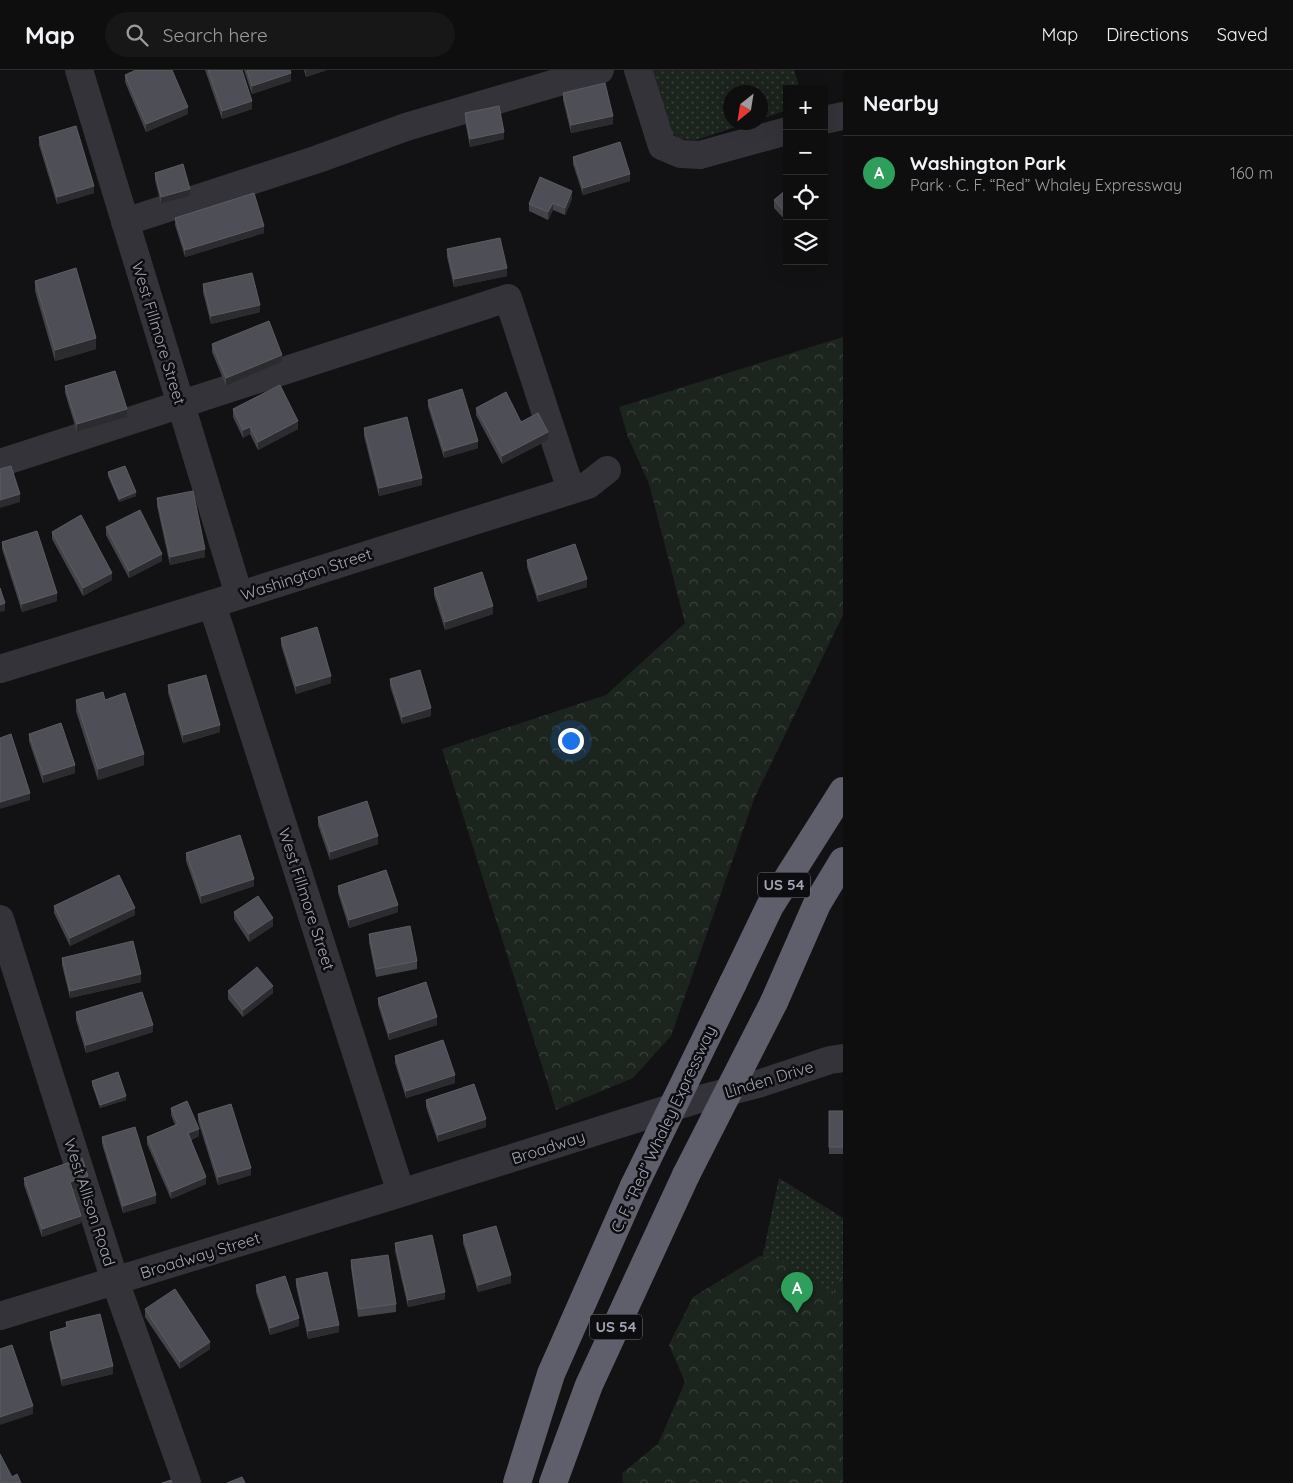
<!DOCTYPE html>
<html lang="en">
<head>
<meta charset="utf-8">
<style>
  body { margin:0; font-family:Quicksand,sans-serif; background:#171718; color:#f1f3f6 }
  .controls { position:absolute; right:15px; top:15px; display:grid; overflow:hidden; border-radius:0px; box-shadow:0 5px 20px #0002 }
  .controls button { width:45px; height:45px; display:grid; place-items:center; padding:0; border:0; border-bottom:1px solid #2e2e2f; background:#0e0e0f; color:#f1f3f6; font:25px sans-serif }
  .compass { position:absolute; left:723px; top:15px; width:45px; height:45px; border-radius:50%; background:#0e0e0f; box-shadow:0 5px 20px #0002; rotate:210deg }
  .you { position:absolute; left:570px; top:670px; width:18px; height:18px; margin:-12px; border:4px solid #fff; border-radius:50%; background:#1a73e8; box-shadow:0 0 0 8px #1a73e833 }
  .badge { display:grid; place-items:center; width:32px; height:32px; border-radius:50%; background:#ffd91f; color:#fff; font-size:16px; font-weight:700 }
  .pin { position:absolute; translate:-50% -41px; filter:drop-shadow(0 1px 2px #0008) }
  .pin::after { content:''; position:absolute; top:26px; width:18px; height:15px; background:inherit; clip-path:polygon(0 0,100% 0,50% 100%) }
  .list { margin:0; padding:0; list-style:none }
  h2 { display:flex; justify-content:space-between; align-items:center; height:65px; margin:0; padding:0 20px; font-size:21px }
  h2 small { font-size:16px; font-weight:400; color:#9b9c9e }
  .list li { display:grid; grid-template-columns:32px 1fr auto; gap:15px; align-items:center; box-sizing:border-box; height:75px; padding:0 20px; border-top:1px solid #2e2e2f }
  .list b { display:block; font-size:19px; white-space:nowrap }
  .list p { margin:0; font-size:16px; white-space:nowrap; color:#9b9c9e }
  .list em { font-size:16px; font-style:normal; color:#9b9c9e }
  .icon { flex:none; width:28px; height:28px; fill:none; stroke:currentColor; stroke-width:2; stroke-linecap:round; stroke-linejoin:round }
  .map { position:relative; flex:none; width:843px; height:1413px; overflow:hidden }
  header { display:flex; align-items:center; gap:30px; box-sizing:border-box; height:70px; padding:0 25px; background:#0e0e0f; border-bottom:1px solid #2e2e2f }
  header strong { font-size:24px }
  nav { display:flex; gap:28px; margin-inline-start:auto; font-size:18px }
  .search { width:350px; height:45px; background:#171718; display:flex; align-items:center; gap:12px; box-sizing:border-box; padding:0 18px; border-radius:28px; color:#9b9c9e; font-size:19px }
  main { display:flex }
  aside { flex:1; background:#0e0e0f }
  .map>svg:first-child { display:block }
  .green { fill:url(#green-dots) }
  .forest { fill:url(#forest-crowns) }
  .lines { fill:none; stroke-linecap:round; stroke-linejoin:round }
  .minor { stroke:#333339; stroke-width:28 }
  .highway { stroke:#5e5f6b; stroke-width:28 }
  .highway-bridge { stroke:#5e5f6b; stroke-width:28 }
  .wall { fill:#43434a }
  .shaded-wall { fill:#2b2b30 }
  .building { fill:#4d4e56; stroke:#5b5c65 }
  .labels { text-anchor:middle; stroke-width:5; stroke-linejoin:round; paint-order:stroke }
  .shield { fill:#0d0d0f; stroke:#757784; stroke-width:1 }
  .shield-label { font-size:15px; font-weight:bold; fill:#a2a5b6 }
  .street-label { font-size:16px; fill:#a2a5b6; stroke:#0d0d0f }
</style>
</head>
<body>
<header>
<strong>Map</strong>
<div class="search"><svg class="icon" aria-label="search" viewBox="0 0 24 24"><circle cx="10" cy="10" r="6"/><path d="M15 15l6 6"/></svg>Search here</div>
<nav><a>Map</a><a>Directions</a><a>Saved</a></nav>
</header>
<main>
<div class="map">
<svg width="843" height="1413" viewBox="0 0 843 1413">
  <defs>
    <pattern id="green-dots" width="8" height="8" patternUnits="userSpaceOnUse" patternTransform="scale(1.25)"><rect width="8" height="8" fill="#1c241e"/><path d="M2 2h.1M6 6h.1" fill="none" stroke="#3a413c" stroke-width="1.8" stroke-linecap="round"/></pattern>
    <pattern id="forest-crowns" width="20" height="18" patternUnits="userSpaceOnUse" patternTransform="scale(1.25)"><rect width="20" height="18" fill="#1c241e"/><path d="M2 6a3 3 0 1 1 6 0M12 15a3 3 0 1 1 6 0" fill="none" stroke="#3a413c"/></pattern>
  </defs>
  <rect width="100%" height="100%" fill="#121214"/>
  <g class="green">
    <polygon points="647,0 794,0 800,19 787,19 787,40 761,49 761,22 731,22 731,52 748,53 696,70 681,69 670,63"/>
    <polygon points="779,1108 843,1148 843,1413 680,1413 731,1338"/>
  </g>
  <g class="forest">
    <polygon points="843,267 843,545 754,729 671,966 633,1008 556,1040 442,679 606,625 685,553 649,414 628,367 619,337"/>
    <polygon points="760,1186 780,1190 832,1225 843,1202 843,1413 623,1413 622,1403 658,1374 685,1312 669,1275 693,1227"/>
  </g>
  <g class="lines">
    <g class="minor">
      <polyline points="79,0 239,525"/>
      <polyline points="638,0 662,76 681,84 700,85 787,61"/>
      <polyline points="824,50 843,46"/>
      <polyline points="125,152 318,89 406,57 600,0"/>
      <polyline points="0,393 508,228 571,420"/>
      <polyline points="212,534 401,1123"/>
      <polyline points="0,599 212,534 588,415 607,400"/>
      <polyline points="0,849 115,1211 187,1413"/>
      <polyline points="0,1246 401,1123 696,1030 758,1014 830,990 843,988"/>
    </g>
    <g class="highway">
      <polyline points="733,913 770,836 843,721"/>
      <polyline points="774,932 817,834 843,791"/>
      <polyline points="517,1413 551,1304 634,1116"/>
      <polyline points="553,1413 589,1315 686,1105"/>
    </g>
    <g class="highway-bridge">
      <polyline points="686,1105 774,932"/>
      <polyline points="634,1116 733,913"/>
    </g>
  </g>
  <g class="wall">
    <polygon points="205,0 242,0 252,39 222,49"/>
    <polygon points="244,0 290,0 291,11 252,24"/>
    <polygon points="304,0 327,0 306,7"/>
    <polygon points="125,5 188,44 146,62 125,12"/>
    <polygon points="563,23 613,54 571,63 563,30"/>
    <polygon points="465,43 504,69 470,77 465,51"/>
    <polygon points="39,67 94,123 57,134 39,75"/>
    <polygon points="573,87 630,111 583,125 573,94"/>
    <polygon points="155,103 190,126 161,134 155,110"/>
    <polygon points="787,119 787,152 774,138 774,130"/>
    <polygon points="572,129 565,145 553,140 548,150 529,141 529,134"/>
    <polygon points="175,148 264,163 185,187 175,155"/>
    <polygon points="447,179 507,206 454,217 447,187"/>
    <polygon points="35,211 96,279 55,291 35,221"/>
    <polygon points="203,214 260,242 211,254 203,222"/>
    <polygon points="212,274 282,292 226,316 212,282"/>
    <polygon points="65,316 127,347 77,362 65,323"/>
    <polygon points="428,330 478,378 444,388 428,337"/>
    <polygon points="476,338 521,352 548,370 502,394 476,345"/>
    <polygon points="233,339 298,359 258,380 250,364 243,368 233,347"/>
    <polygon points="364,358 422,415 379,426 364,366"/>
    <polygon points="108,402 136,426 119,432 108,406"/>
    <polygon points="157,428 205,487 170,495 157,436"/>
    <polygon points="106,457 162,491 129,508 106,465"/>
    <polygon points="52,462 112,510 83,526 52,469"/>
    <polygon points="2,472 57,531 22,542 2,479"/>
    <polygon points="527,490 587,517 538,532 527,497"/>
    <polygon points="434,518 493,544 445,560 434,525"/>
    <polygon points="281,568 331,613 296,624 281,575"/>
    <polygon points="390,609 431,646 402,654 390,616"/>
    <polygon points="168,615 220,662 183,673 168,623"/>
    <polygon points="76,630 105,630 144,695 98,710 76,641"/>
    <polygon points="29,664 75,703 43,713 29,671"/>
    <polygon points="318,747 378,774 330,790 318,755"/>
    <polygon points="186,783 254,816 201,834 186,791"/>
    <polygon points="338,816 398,842 349,858 338,823"/>
    <polygon points="54,836 135,845 70,876 54,843"/>
    <polygon points="234,842 273,856 249,872 234,849"/>
    <polygon points="369,864 417,891 417,899 376,907 369,872"/>
    <polygon points="62,888 141,912 70,928 62,895"/>
    <polygon points="228,921 273,923 243,947 228,929"/>
    <polygon points="378,928 437,955 389,970 378,935"/>
    <polygon points="76,942 153,962 86,983 76,950"/>
    <polygon points="395,986 455,1013 406,1028 395,993"/>
    <polygon points="92,1011 126,1030 100,1038 92,1015"/>
    <polygon points="426,1030 486,1057 438,1072 426,1037"/>
    <polygon points="171,1038 199,1066 191,1070 206,1114 171,1129 147,1074 147,1067 175,1055 171,1045"/>
    <rect x="829" y="1041" width="14" height="43"/>
    <polygon points="198,1044 251,1105 218,1115 198,1051"/>
    <polygon points="102,1067 156,1133 123,1143 102,1074"/>
    <polygon points="24,1108 88,1114 72,1119 81,1153 42,1167 24,1115"/>
    <polygon points="463,1165 511,1213 478,1222 463,1173"/>
    <polygon points="395,1173 445,1229 408,1237 395,1181"/>
    <polygon points="351,1190 396,1234 396,1242 358,1247 351,1198"/>
    <polygon points="296,1209 339,1262 308,1269 296,1216"/>
    <polygon points="256,1215 299,1256 270,1265 256,1222"/>
    <polygon points="145,1239 210,1279 180,1299 145,1247"/>
    <polygon points="66,1252 113,1304 62,1316 50,1269 50,1262 66,1258"/>
  </g>
  <g class="shaded-wall">
    <polygon points="306,0 327,0 306,7"/>
    <polygon points="291,3 291,11 252,24 252,16"/>
    <polygon points="252,31 252,39 222,49 222,41"/>
    <polygon points="188,37 188,44 146,62 146,54"/>
    <polygon points="613,46 613,54 571,63 571,55"/>
    <polygon points="504,62 504,69 470,77 470,69"/>
    <polygon points="630,104 630,111 583,125 583,118"/>
    <polygon points="94,116 94,123 57,134 57,127"/>
    <polygon points="190,119 190,126 161,134 161,127"/>
    <polygon points="572,121 572,129 565,145 565,138"/>
    <polygon points="553,133 553,140 548,150 548,142"/>
    <polygon points="826,135 826,143 824,144 824,137"/>
    <polygon points="264,156 264,163 185,187 185,180"/>
    <polygon points="507,198 507,206 454,217 454,209"/>
    <polygon points="260,235 260,242 211,254 211,246"/>
    <polygon points="96,268 96,279 55,291 55,280"/>
    <polygon points="282,285 282,292 226,316 226,308"/>
    <polygon points="127,339 127,347 77,362 77,354"/>
    <polygon points="298,351 298,359 258,380 258,372"/>
    <polygon points="250,357 250,364 243,368 243,360"/>
    <polygon points="548,362 548,370 502,394 502,386"/>
    <polygon points="478,371 478,378 444,388 444,381"/>
    <polygon points="422,408 422,415 379,426 379,418"/>
    <polygon points="136,422 136,426 119,432 119,429"/>
    <polygon points="20,424 20,432 0,438 0,430"/>
    <polygon points="205,479 205,487 170,495 170,487"/>
    <polygon points="162,484 162,491 129,508 129,501"/>
    <polygon points="112,503 112,510 83,526 83,518"/>
    <polygon points="587,509 587,517 538,532 538,525"/>
    <polygon points="57,523 57,531 22,542 22,534"/>
    <polygon points="5,533 5,541 0,542 0,535"/>
    <polygon points="493,536 493,544 445,560 445,552"/>
    <polygon points="331,606 331,613 296,624 296,616"/>
    <polygon points="431,638 431,646 402,654 402,647"/>
    <polygon points="220,655 220,662 183,673 183,665"/>
    <polygon points="144,684 144,695 98,710 98,699"/>
    <polygon points="75,695 75,703 43,713 43,705"/>
    <polygon points="30,723 30,730 0,739 0,732"/>
    <polygon points="378,766 378,774 330,790 330,782"/>
    <polygon points="254,809 254,816 201,834 201,826"/>
    <polygon points="398,835 398,842 349,858 349,850"/>
    <polygon points="135,838 135,845 70,876 70,868"/>
    <polygon points="273,848 273,856 249,872 249,864"/>
    <polygon points="141,904 141,912 70,928 70,921"/>
    <polygon points="273,916 273,923 243,947 243,940"/>
    <polygon points="437,947 437,955 389,970 389,963"/>
    <polygon points="153,955 153,962 86,983 86,975"/>
    <polygon points="455,1005 455,1013 406,1028 406,1021"/>
    <polygon points="126,1026 126,1030 100,1038 100,1035"/>
    <polygon points="486,1049 486,1057 438,1072 438,1065"/>
    <polygon points="199,1059 199,1066 188,1071 188,1063"/>
    <polygon points="251,1098 251,1105 218,1115 218,1107"/>
    <polygon points="88,1106 88,1114 70,1120 70,1112"/>
    <polygon points="206,1107 206,1114 171,1129 171,1122"/>
    <polygon points="156,1125 156,1133 123,1143 123,1136"/>
    <polygon points="81,1146 81,1153 42,1167 42,1159"/>
    <polygon points="511,1205 511,1213 478,1222 478,1215"/>
    <polygon points="445,1222 445,1229 408,1237 408,1230"/>
    <polygon points="299,1248 299,1256 270,1265 270,1258"/>
    <polygon points="339,1255 339,1262 308,1269 308,1261"/>
    <polygon points="210,1272 210,1279 180,1299 180,1292"/>
    <polygon points="113,1296 113,1304 62,1316 62,1309"/>
    <polygon points="33,1336 33,1344 0,1355 0,1347"/>
  </g>
  <g class="building">
    <polygon points="136,0 172,0 188,37 146,54 125,5"/>
    <polygon points="208,0 242,0 252,31 222,41"/>
    <polygon points="247,0 290,0 291,3 252,16"/>
    <polygon points="605,13 613,46 571,55 563,23"/>
    <polygon points="499,36 504,62 470,69 465,43"/>
    <polygon points="76,56 94,116 57,127 39,67"/>
    <polygon points="620,72 630,104 583,118 573,87"/>
    <polygon points="183,94 190,119 161,127 155,103"/>
    <polygon points="540,107 572,121 565,138 553,133 548,142 529,134"/>
    <polygon points="787,119 787,144 774,130"/>
    <polygon points="254,123 264,156 185,180 175,148"/>
    <polygon points="500,168 507,198 454,209 447,179"/>
    <polygon points="76,198 96,268 55,280 35,211"/>
    <polygon points="252,203 260,235 211,246 203,214"/>
    <polygon points="269,251 282,285 226,308 212,274"/>
    <polygon points="115,301 127,339 77,354 65,316"/>
    <polygon points="280,315 298,351 258,372 250,357 243,360 233,339"/>
    <polygon points="462,319 478,371 444,381 428,330"/>
    <polygon points="506,322 521,352 538,343 548,362 502,386 476,338"/>
    <polygon points="407,347 422,408 379,418 364,358"/>
    <polygon points="11,396 20,424 0,430 0,399"/>
    <polygon points="125,396 136,422 119,429 108,402"/>
    <polygon points="193,421 205,479 170,487 157,428"/>
    <polygon points="140,440 162,484 129,501 106,457"/>
    <polygon points="81,445 112,503 83,518 52,462"/>
    <polygon points="37,461 57,523 22,534 2,472"/>
    <polygon points="575,474 587,509 538,525 527,490"/>
    <polygon points="482,502 493,536 445,552 434,518"/>
    <polygon points="0,518 5,533 0,535"/>
    <polygon points="317,557 331,606 296,616 281,568"/>
    <polygon points="420,600 431,638 402,647 390,609"/>
    <polygon points="206,605 220,655 183,665 168,615"/>
    <polygon points="103,622 105,630 125,623 144,684 98,699 76,630"/>
    <polygon points="61,653 75,695 43,705 29,664"/>
    <polygon points="11,664 30,723 0,732 0,668"/>
    <polygon points="367,731 378,766 330,782 318,747"/>
    <polygon points="240,765 254,809 201,826 186,783"/>
    <polygon points="386,800 398,835 349,850 338,816"/>
    <polygon points="119,805 135,838 70,868 54,836"/>
    <polygon points="258,826 273,848 249,864 234,842"/>
    <polygon points="410,856 417,891 376,899 369,864"/>
    <polygon points="133,871 141,904 70,921 62,888"/>
    <polygon points="257,897 273,916 243,940 228,921"/>
    <polygon points="426,912 437,947 389,963 378,928"/>
    <polygon points="142,922 153,955 86,975 76,942"/>
    <polygon points="443,970 455,1005 406,1021 395,986"/>
    <polygon points="118,1002 126,1026 100,1035 92,1011"/>
    <polygon points="474,1014 486,1049 438,1065 426,1030"/>
    <polygon points="187,1031 199,1059 188,1063 206,1107 171,1122 147,1067 178,1054 171,1038"/>
    <polygon points="231,1034 251,1098 218,1107 198,1044"/>
    <rect x="829" y="1041" width="14" height="36"/>
    <polygon points="135,1057 156,1125 123,1136 102,1067"/>
    <polygon points="82,1088 88,1106 70,1112 81,1146 42,1159 24,1108"/>
    <polygon points="496,1156 511,1205 478,1215 463,1165"/>
    <polygon points="432,1165 445,1222 408,1230 395,1173"/>
    <polygon points="388,1185 396,1234 358,1239 351,1190"/>
    <polygon points="327,1202 339,1255 308,1261 296,1209"/>
    <polygon points="285,1206 299,1248 270,1258 256,1215"/>
    <polygon points="175,1219 210,1272 180,1292 145,1239"/>
    <polygon points="100,1244 113,1296 62,1309 50,1262 67,1257 66,1252"/>
    <polygon points="12,1275 33,1336 0,1347 0,1279"/>
    <polygon points="0,1384 12,1407 17,1404 21,1413 0,1413"/>
    <polygon points="242,1407 245,1413 227,1413"/>
    <polygon points="171,1410 172,1413 162,1413"/>
  </g>
  <g class="labels">
    <g class="shield">
      <rect x="758" y="802.5" width="52" height="25" rx="4"/>
      <rect x="590" y="1244.5" width="52" height="25" rx="4"/>
    </g>
    <g class="shield-label">
      <text x="784" y="820">US 54</text>
      <text x="616" y="1262">US 54</text>
    </g>
    <g class="street-label">
      <text transform="translate(159 263) rotate(73)" y="6">West Fillmore Street</text>
      <text transform="translate(306 504) rotate(-18)" y="6">Washington Street</text>
      <text transform="translate(307 829) rotate(72)" y="6">West Fillmore Street</text>
      <text transform="translate(769 1009) rotate(-17)" y="6">Linden Drive</text>
      <text transform="translate(663 1059) rotate(-65)" y="6">C. F. “Red” Whaley Expressway</text>
      <text transform="translate(548 1077) rotate(-18)" y="6">Broadway</text>
      <text transform="translate(90 1132) rotate(72)" y="6">West Allison Road</text>
      <text transform="translate(200 1185) rotate(-17)" y="6">Broadway Street</text>
    </g>
  </g>
</svg>
<div class="controls">
<button>+</button>
<button>−</button>
<button><svg class="icon" aria-label="locate" viewBox="0 0 24 24"><circle cx="12" cy="12" r="6"/><path d="M12 2v4M12 18v4M2 12h4M18 12h4"/></svg></button>
<button><svg class="icon" aria-label="layers" viewBox="0 0 24 24"><path d="M12 4l9 5-9 5-9-5zM3 14l9 5 9-5"/></svg></button>
</div>
<svg class="compass" viewBox="-18 -18 36 36"><path d="M0-13l5 13h-10z" fill="#e53935"/><path d="M0 13l5-13h-10z" fill="#9b9c9e"/></svg>
<div class="you"></div>
<div class="pin badge" style="left:797px;top:1243px;background:#2e9e5b">A</div>
</div>
<aside>
<h2>Nearby<small></small></h2>
<ul class="list">
<li><span class="badge" style="background:#2e9e5b">A</span><div><b>Washington Park</b><p>Park · C. F. “Red” Whaley Expressway</p></div><em>160 m</em></li>
</ul>
</aside>
</main>
</body>
</html>
